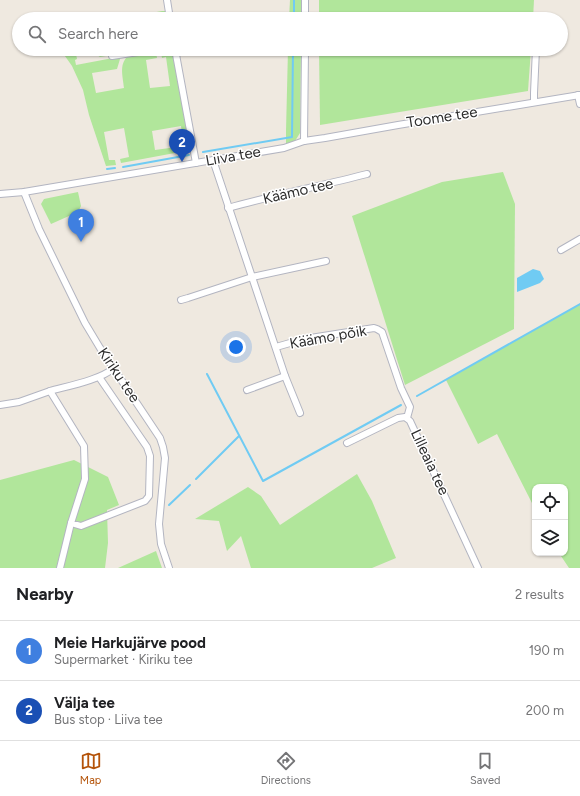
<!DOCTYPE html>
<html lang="en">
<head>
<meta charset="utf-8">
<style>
  body { margin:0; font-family:Figtree,sans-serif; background:#f6f6f6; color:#202124 }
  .controls { position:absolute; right:12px; bottom:12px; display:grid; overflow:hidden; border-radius:8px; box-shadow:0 1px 3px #0004 }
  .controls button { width:36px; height:36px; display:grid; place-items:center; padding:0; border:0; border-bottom:1px solid #e0e0e0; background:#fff; color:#202124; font:20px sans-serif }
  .you { position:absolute; left:236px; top:347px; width:14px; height:14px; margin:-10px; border:3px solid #fff; border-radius:50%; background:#1a73e8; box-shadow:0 0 0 6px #1a73e833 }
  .badge { display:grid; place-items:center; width:26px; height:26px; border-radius:50%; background:#b45309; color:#fff; font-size:13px; font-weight:700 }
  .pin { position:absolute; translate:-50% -33px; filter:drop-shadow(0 1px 2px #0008) }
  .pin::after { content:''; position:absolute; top:21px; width:14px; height:12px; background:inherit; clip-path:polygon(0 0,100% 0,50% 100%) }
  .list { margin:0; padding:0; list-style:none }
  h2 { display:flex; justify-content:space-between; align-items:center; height:52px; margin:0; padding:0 16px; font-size:17px }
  h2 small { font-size:13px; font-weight:400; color:#757577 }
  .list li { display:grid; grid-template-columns:26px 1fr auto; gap:12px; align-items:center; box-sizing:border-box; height:60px; padding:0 16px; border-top:1px solid #e0e0e0 }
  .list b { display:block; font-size:15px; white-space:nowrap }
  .list p { margin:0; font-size:13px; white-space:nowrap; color:#757577 }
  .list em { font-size:13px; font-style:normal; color:#757577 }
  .icon { flex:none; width:22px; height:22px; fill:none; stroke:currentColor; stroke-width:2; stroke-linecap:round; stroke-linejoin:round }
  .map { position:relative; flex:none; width:580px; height:568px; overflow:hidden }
  .search { position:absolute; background:#fff; box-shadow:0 1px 3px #0004; left:12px; right:12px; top:12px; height:44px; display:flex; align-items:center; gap:10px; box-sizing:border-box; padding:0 14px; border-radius:22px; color:#757577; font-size:15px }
  .sheet { height:172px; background:#fff }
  nav { display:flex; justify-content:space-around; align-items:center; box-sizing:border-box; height:56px; border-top:1px solid #e0e0e0; background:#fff; font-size:11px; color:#757577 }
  nav a { display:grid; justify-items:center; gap:2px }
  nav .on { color:#b45309 }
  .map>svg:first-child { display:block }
  .green { fill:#b1e69b }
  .water { fill:#70cbf3 }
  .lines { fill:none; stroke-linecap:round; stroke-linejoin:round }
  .stream { stroke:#70cbf3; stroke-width:2 }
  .minor-casing { stroke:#b3b5c1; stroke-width:8 }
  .minor { stroke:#fff; stroke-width:6 }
  .labels { text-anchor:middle; stroke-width:3; stroke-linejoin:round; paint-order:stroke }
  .street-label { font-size:15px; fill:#2d2d2d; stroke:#fff }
</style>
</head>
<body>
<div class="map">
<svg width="580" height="568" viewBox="0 0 580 568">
  <rect width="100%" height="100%" fill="#efe9e0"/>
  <g class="green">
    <polygon points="290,0 301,0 301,19 289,19"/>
    <polygon points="319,0 534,0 533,19 319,19"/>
    <polygon points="167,11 168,19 119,19 162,11"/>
    <path d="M 60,49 L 75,49 L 77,59 L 75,60 L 76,65 L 113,58 L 120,59 L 117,69 L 92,73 L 96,93 L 124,88 C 123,77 119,65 127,57 L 156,52 L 157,58 L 146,60 L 150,88 L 170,86 L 166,57 L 162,58 L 161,53 L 162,51 L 170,50 L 173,53 L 187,131 L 182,134 L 181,126 L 152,131 L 155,150 L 184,146 L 183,138 L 188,137 L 191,150 L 121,163 L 120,159 L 129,157 L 124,128 L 104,132 L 109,160 L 115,160 L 116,165 L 106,166 L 89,115 L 83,90 L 72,66 Z"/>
    <polygon points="96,49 129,49 129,51 112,55 112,53 109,53 106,56 100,57 97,55"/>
    <polygon points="288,49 301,49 300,133 295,141 286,144 286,131"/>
    <polygon points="319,49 531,49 528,91 320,125"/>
    <polygon points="503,172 515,204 514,329 405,385 352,216 442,182"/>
    <polygon points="78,192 81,206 78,212 51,224 41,204 44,199"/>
    <polygon points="580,304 580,568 569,568 559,553 565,553 565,487 535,487 535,509 497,434 478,444 446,380"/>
    <polygon points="74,460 108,477 119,505 107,510 108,543 105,568 0,568 0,480"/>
    <polygon points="357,474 372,501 396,558 372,568 251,568 241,536 227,551 219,521 195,519 248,487 261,496 280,525"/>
    <polygon points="156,551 162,568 118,568"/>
  </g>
  <polygon class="water" points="533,269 540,271 544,279 540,283 517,292 517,278"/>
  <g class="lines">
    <g class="stream">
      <polyline points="294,19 294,0"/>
      <polyline points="203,152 292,137 293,49"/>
      <polyline points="123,167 189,155"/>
      <polyline points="107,169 115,168"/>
      <polyline points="207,374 263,481 401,405"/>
      <polyline points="417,396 580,304"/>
      <polyline points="196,479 239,436"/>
      <polyline points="169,505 190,485"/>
    </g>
    <defs>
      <g id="minor">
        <polyline points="167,0 170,19"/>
        <polyline points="305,19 305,0"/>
        <polyline points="175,49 196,163"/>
        <polyline points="112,56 158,49"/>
        <polyline points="578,95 580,104"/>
        <polyline points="534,101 534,93 536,49"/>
        <polyline points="304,141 305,49"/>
        <polyline points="213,160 285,376 300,413"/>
        <polyline points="24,192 39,229 85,323 100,348 160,438 163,447 165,458 159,524 161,544 169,568"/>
        <polyline points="0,194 24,192 284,148 304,141 325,138 398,125 580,95"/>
        <path d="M 228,208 C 274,195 321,186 367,174"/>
        <polyline points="561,250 580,239"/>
        <polyline points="181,300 188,298 252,277 326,261"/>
        <polyline points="276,347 304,339 374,328 377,329 382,332 401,388 410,407 407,418"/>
        <path d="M 99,377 L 147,447 L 150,456 L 149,496 L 145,501 L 81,526 L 71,523 L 85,479 L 84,446 L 50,391 C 68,386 100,380 114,368"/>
        <polyline points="247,390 285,376"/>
        <polyline points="0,405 19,402 50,391"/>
        <polyline points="347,443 398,418 405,417 410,421 478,568"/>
        <polyline points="60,568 71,523"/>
      </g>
    </defs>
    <use href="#minor" class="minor-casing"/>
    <use href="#minor" class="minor"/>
  </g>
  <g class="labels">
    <g class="street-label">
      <text transform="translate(442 117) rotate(-9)" y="5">Toome tee</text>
      <text transform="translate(233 156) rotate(-10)" y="5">Liiva tee</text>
      <text transform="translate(298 191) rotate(-13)" y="5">Käämo tee</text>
      <text transform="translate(328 337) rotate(-10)" y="5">Käämo põik</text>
      <text transform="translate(119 375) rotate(56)" y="5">Kiriku tee</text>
      <text transform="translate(430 462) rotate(65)" y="5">Lilleaia tee</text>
    </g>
  </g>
</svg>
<div class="controls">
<button><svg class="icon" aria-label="locate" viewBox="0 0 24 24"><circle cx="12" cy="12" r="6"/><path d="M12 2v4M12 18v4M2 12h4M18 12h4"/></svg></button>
<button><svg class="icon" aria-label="layers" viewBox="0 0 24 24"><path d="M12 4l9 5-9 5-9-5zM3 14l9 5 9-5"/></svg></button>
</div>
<div class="you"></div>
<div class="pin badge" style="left:81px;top:242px;background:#3f7fe0">1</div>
<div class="pin badge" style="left:182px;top:162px;background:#1a4fb4">2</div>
<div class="search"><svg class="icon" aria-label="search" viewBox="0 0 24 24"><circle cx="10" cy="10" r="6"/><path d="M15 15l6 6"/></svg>Search here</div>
</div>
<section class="sheet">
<h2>Nearby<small>2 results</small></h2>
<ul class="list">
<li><span class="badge" style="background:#3f7fe0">1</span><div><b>Meie Harkujärve pood</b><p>Supermarket · Kiriku tee</p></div><em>190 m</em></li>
<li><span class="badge" style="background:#1a4fb4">2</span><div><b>Välja tee</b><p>Bus stop · Liiva tee</p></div><em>200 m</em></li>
</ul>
</section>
<nav>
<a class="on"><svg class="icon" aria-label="map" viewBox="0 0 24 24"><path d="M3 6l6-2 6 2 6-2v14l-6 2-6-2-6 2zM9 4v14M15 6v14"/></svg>Map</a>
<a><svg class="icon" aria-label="directions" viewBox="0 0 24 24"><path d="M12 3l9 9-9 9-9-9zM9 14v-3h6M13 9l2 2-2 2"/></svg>Directions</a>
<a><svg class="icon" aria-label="saved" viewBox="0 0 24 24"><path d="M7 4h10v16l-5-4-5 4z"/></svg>Saved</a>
</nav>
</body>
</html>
